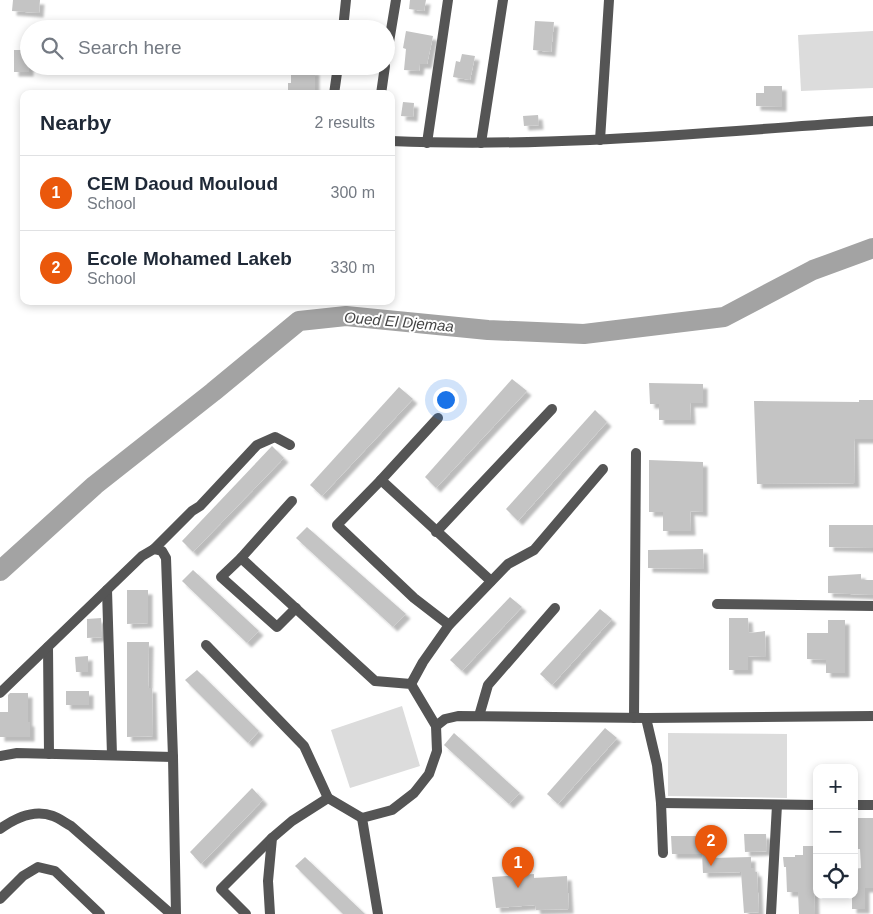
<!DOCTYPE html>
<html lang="en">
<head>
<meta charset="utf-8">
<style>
  body { margin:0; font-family:Helvetica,sans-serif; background:#f2f2f3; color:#1f2937 }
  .controls { position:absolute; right:15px; bottom:15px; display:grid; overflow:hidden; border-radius:10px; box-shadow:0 2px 8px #0003 }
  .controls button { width:45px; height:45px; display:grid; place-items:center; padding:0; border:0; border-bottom:1px solid #e0e1e3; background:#fff; color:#1f2937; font:25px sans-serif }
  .you { position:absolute; left:445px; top:399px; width:18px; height:18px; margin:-12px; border:4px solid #fff; border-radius:50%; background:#1a73e8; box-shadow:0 0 0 8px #1a73e833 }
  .badge { display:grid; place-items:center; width:32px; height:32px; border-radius:50%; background:#ea580c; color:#fff; font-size:16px; font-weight:700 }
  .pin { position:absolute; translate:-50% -41px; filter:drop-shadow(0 1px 2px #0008) }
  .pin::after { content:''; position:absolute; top:26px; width:18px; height:15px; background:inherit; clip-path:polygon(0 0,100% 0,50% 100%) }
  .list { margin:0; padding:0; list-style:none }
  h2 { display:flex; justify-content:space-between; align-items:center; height:65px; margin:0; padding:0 20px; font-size:21px }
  h2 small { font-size:16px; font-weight:400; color:#747a83 }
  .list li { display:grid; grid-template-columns:32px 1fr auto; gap:15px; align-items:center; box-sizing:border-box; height:75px; padding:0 20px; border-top:1px solid #e0e1e3 }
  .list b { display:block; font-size:19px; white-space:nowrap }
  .list p { margin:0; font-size:16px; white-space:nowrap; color:#747a83 }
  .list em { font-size:16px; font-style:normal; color:#747a83 }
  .icon { flex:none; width:28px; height:28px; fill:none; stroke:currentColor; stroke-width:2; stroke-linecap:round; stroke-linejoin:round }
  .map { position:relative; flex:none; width:873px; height:914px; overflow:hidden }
  .search { position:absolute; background:#fff; box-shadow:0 2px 8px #0003; left:20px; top:20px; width:375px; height:55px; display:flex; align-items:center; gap:12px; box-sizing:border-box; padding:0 18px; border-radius:28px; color:#747a83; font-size:19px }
  .panel { position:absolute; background:#fff; box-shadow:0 2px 8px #0003; left:20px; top:90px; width:375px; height:215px; border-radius:10px }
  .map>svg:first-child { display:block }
  .green { fill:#dcdcdc }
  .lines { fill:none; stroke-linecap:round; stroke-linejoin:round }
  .river { stroke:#a3a3a3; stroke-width:20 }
  .building { fill:#c4c4c4; filter:url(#shadow) }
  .minor { stroke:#555; stroke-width:10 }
  .labels { text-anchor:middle; stroke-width:4; stroke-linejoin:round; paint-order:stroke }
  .water-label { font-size:15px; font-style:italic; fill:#444; stroke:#fff }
</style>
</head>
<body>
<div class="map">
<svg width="873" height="914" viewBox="0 0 873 914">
  <defs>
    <filter id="shadow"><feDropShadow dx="4.5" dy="4.5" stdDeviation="1" flood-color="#0004"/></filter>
  </defs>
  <rect width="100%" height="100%" fill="#fff"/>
  <g class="green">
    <polygon points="873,31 873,88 801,91 798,35"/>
    <polygon points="402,706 420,766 350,788 331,730"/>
    <polygon points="668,733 787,734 787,798 668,796"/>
  </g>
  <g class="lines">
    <polyline class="river" points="0,571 95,485 213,392 299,321 346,316 488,330 584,334 724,317 813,270 873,248"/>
  </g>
  <g class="building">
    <polygon points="13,0 40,0 39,13 12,11"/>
    <polygon points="410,0 426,0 424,11 409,9"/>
    <polygon points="535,21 554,22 551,52 533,50"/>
    <polygon points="406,31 433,36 427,64 420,64 419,71 404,70 406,49 403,48"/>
    <rect x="14" y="50" width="15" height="22"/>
    <polygon points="462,54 475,56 470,80 453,77 456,61 460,62"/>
    <polygon points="291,70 315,70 315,94 288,94 288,83 291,83"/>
    <polygon points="764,86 782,86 782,107 756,106 756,93 764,93"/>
    <polygon points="403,102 414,103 413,117 401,116"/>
    <polygon points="538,115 539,125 524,126 523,116"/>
    <polygon points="512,379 527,391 436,488 425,477"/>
    <polygon points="649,383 703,384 703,403 690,403 691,420 659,420 659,404 650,404"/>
    <polygon points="399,387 413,399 322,496 310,485"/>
    <polygon points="859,400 873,400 873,439 854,439 855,483 757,484 754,401 859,402"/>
    <polygon points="595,410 607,422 518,521 506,509"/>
    <polygon points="272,446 284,458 193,552 182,541"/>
    <polygon points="649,460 703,462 703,512 690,511 691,531 663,531 663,512 649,512"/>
    <polygon points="829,525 873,525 873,548 829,547"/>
    <polygon points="307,527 406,614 393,627 296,538"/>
    <polygon points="703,549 704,569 648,568 648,550"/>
    <polygon points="193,570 259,631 247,643 182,581"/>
    <polygon points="861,574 861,580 873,580 873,595 828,593 828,576"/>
    <polygon points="127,590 148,590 148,623 127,624"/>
    <polygon points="510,597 522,607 462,671 450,660"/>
    <polygon points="600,609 612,619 552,685 540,674"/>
    <polygon points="101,618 102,637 87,638 87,619"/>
    <polygon points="729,618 748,618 749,633 765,631 766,657 748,656 748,670 729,670"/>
    <polygon points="828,620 845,620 845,673 826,673 826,660 807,659 807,633 828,633"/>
    <polygon points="127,642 149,642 148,688 152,688 153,736 127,737"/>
    <polygon points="88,656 88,672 76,672 75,657"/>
    <polygon points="197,670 259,731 248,743 185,680"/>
    <rect x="66" y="691" width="23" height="14"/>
    <polygon points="10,693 28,693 28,722 30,722 30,737 0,737 0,712 8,712 8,695"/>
    <polygon points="605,728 617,738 558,804 547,794"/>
    <polygon points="454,733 520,793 509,804 444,745"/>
    <polygon points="252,788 263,800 201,864 190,852"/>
    <polygon points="854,818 873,818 873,888 865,888 865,909 852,909 852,895 854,895 854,869 861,868 860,849 858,849 858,838 854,838"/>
    <polygon points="744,834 766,834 767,851 745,852"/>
    <polygon points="671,836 711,836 711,858 751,857 751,868 754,868 754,872 757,872 759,912 744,913 741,872 703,873 702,854 672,854"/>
    <polygon points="803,846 817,846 817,884 814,884 815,914 799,914 798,892 787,892 786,867 784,867 783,857 795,857 795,855 803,855"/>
    <polygon points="305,857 365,914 343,914 295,866"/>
    <polygon points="534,874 534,878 567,876 569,909 536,910 535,905 496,908 492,877"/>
  </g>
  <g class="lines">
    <g class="minor">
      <polyline points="343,29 346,0"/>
      <polyline points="386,60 396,0"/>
      <polyline points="334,94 338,66"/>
      <polyline points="381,94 385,66"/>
      <polyline points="600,140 609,0"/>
      <path d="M 391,141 C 552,148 713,132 873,121"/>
      <polyline points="427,143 448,0"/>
      <polyline points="481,143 503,0"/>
      <polyline points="438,418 381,480 337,525 414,598 449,625"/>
      <polyline points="381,480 491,581"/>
      <polyline points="292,501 241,558 375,681 411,684 436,726 437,751 429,774 414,793 392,810 362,818 378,914"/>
      <polyline points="436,532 552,409"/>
      <polyline points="154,549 192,511 200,506 257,445 275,437 290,445"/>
      <polyline points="241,558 221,577 277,627 296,608"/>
      <polyline points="107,590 112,755"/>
      <polyline points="717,604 873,606"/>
      <polyline points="206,645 304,746 328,798"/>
      <polyline points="48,647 49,754"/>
      <polyline points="411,684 423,662 449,625 508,564 534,550 603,469"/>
      <polyline points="0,693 142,556 154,549 162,551 166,558 173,757 176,914"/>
      <polyline points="479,716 488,685 555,608"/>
      <polyline points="634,718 636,453"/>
      <polyline points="646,718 657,765 661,803 663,853"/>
      <polyline points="436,726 445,719 458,716 646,718 873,716"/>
      <polyline points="0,756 17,753 173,757"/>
      <polyline points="661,803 817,805"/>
      <polyline points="854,805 873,805"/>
      <path d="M 0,829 C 15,818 35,809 53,816 C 59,818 65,823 71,826 L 171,914"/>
      <polyline points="0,899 23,876 38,867 55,871 100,914"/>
      <polyline points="246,914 221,889 272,838"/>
      <polyline points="270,914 268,881 272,838 292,821 328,798 362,818"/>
      <polyline points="771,914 777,805"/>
    </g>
  </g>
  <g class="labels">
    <g class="water-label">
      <text transform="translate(399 322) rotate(5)" y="5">Oued El Djemaa</text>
    </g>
  </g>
</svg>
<div class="controls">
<button>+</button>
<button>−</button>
<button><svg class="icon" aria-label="locate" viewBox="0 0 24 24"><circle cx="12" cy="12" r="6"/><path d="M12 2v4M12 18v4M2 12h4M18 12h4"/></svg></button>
</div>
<div class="you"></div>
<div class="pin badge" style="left:518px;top:888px">1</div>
<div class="pin badge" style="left:711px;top:866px">2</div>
<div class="search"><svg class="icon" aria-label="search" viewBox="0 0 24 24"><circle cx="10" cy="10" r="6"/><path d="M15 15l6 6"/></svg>Search here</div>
<section class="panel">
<h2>Nearby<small>2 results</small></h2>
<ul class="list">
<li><span class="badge">1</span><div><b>CEM Daoud Mouloud</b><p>School</p></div><em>300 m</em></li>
<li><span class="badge">2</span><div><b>Ecole Mohamed Lakeb</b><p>School</p></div><em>330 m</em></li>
</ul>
</section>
</div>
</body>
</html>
